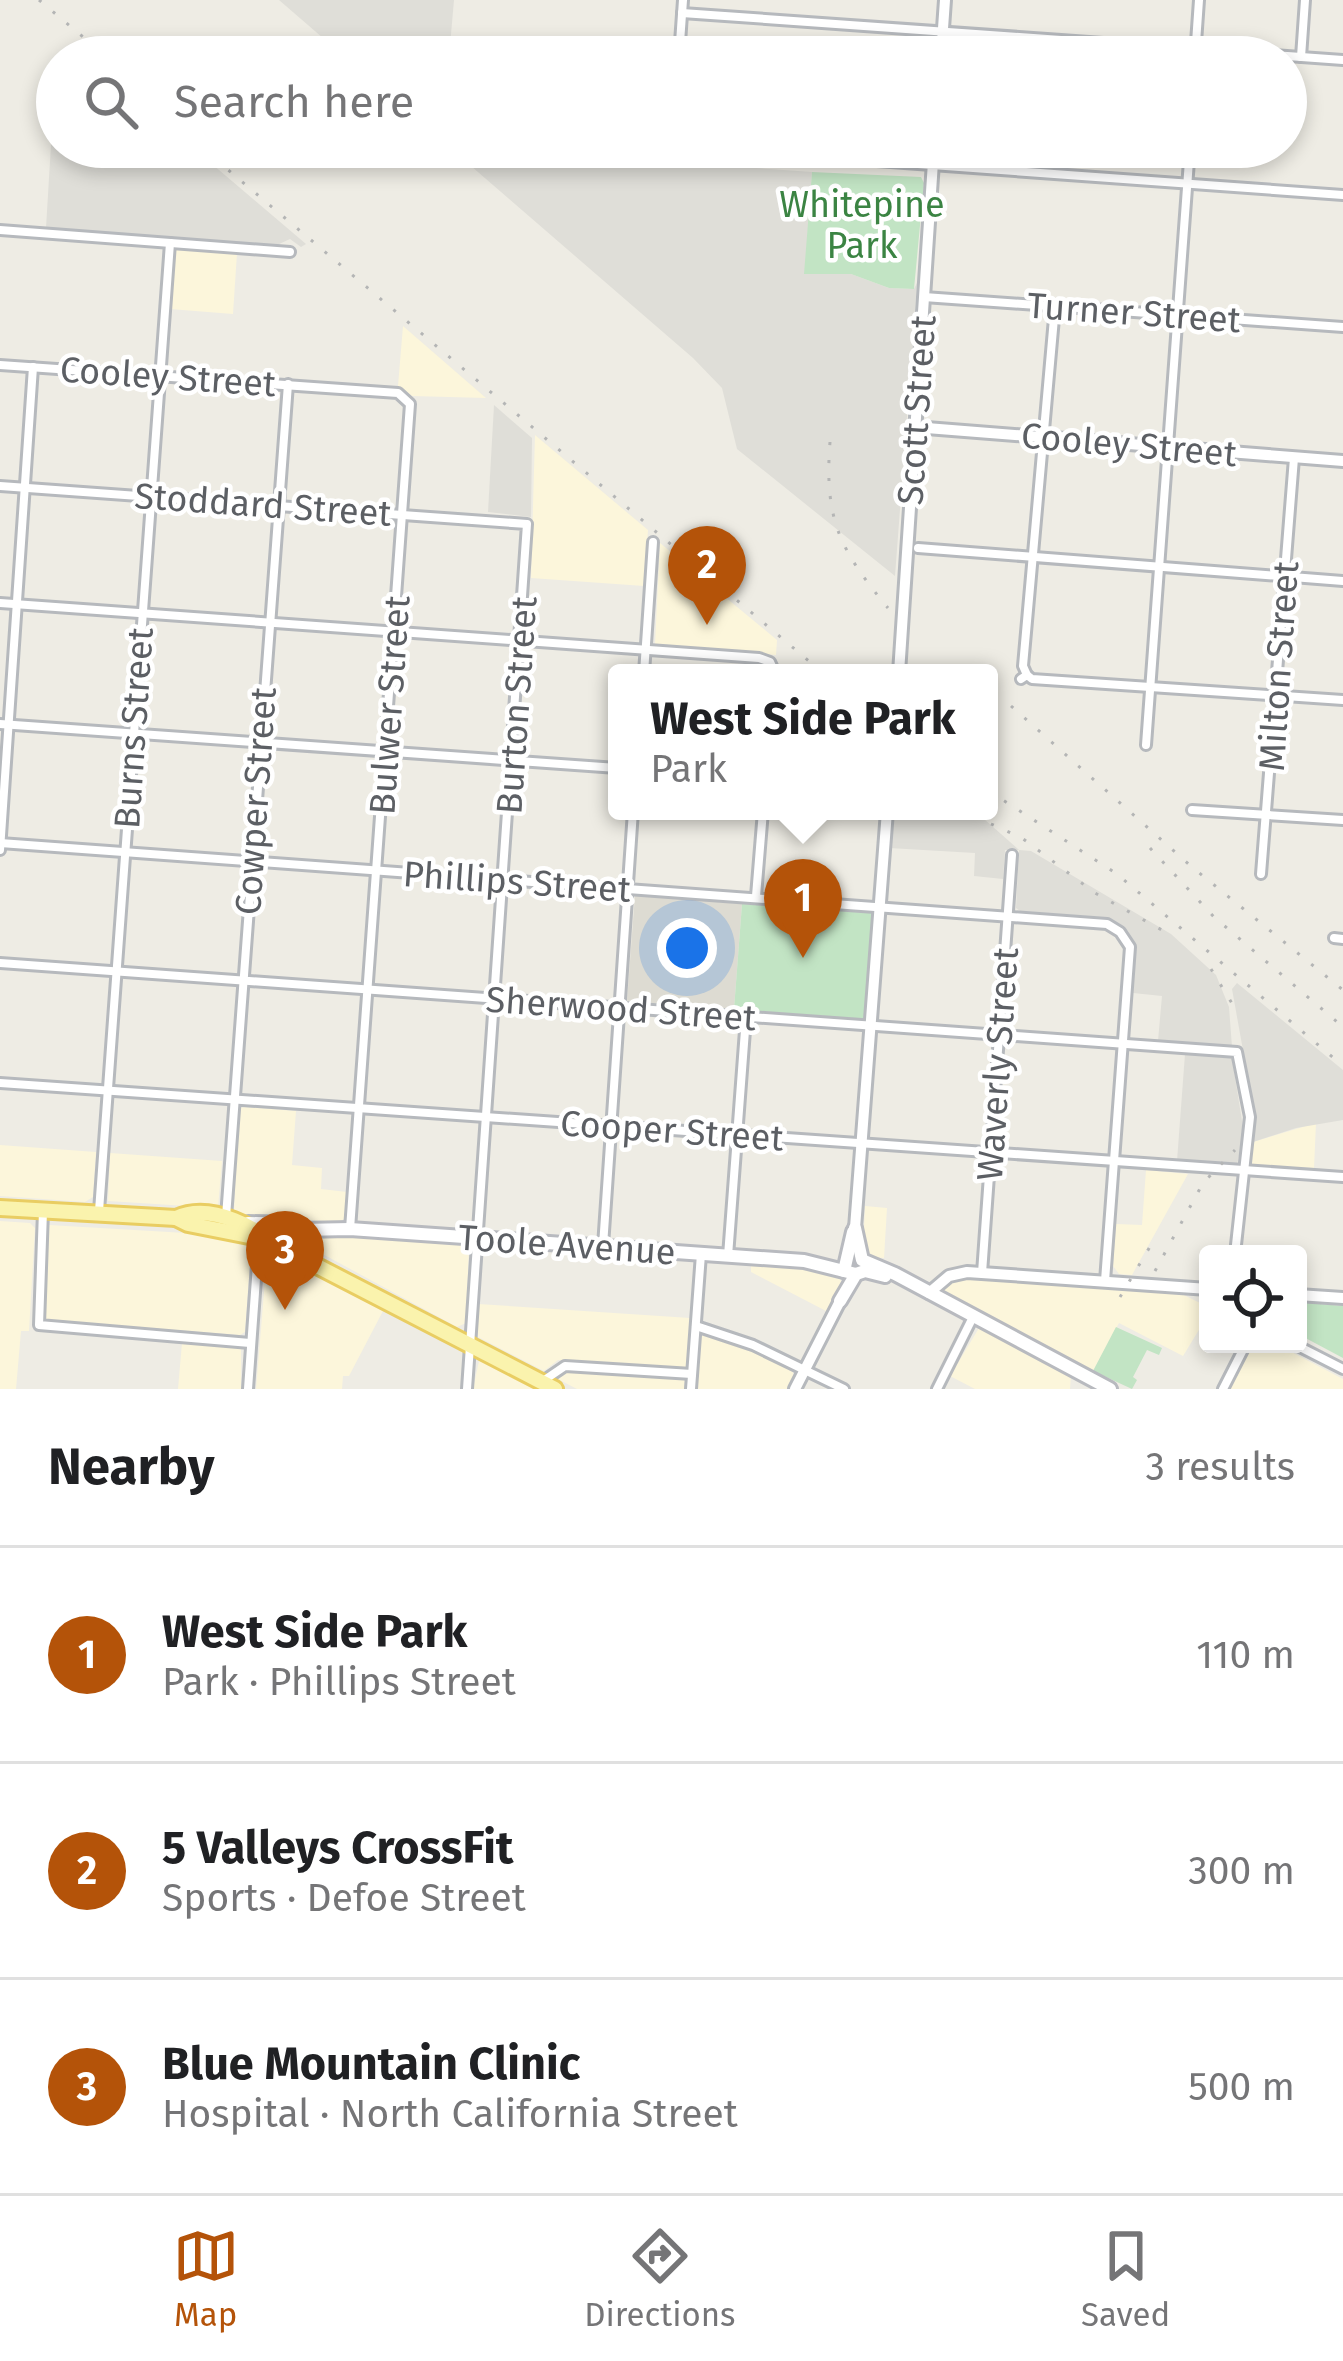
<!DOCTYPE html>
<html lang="en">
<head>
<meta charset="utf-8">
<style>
  body { margin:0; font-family:"Fira Sans",sans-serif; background:#f6f6f6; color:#202124 }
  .controls { position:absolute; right:36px; bottom:36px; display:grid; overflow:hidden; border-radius:12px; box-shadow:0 6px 18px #0003 }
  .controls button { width:108px; height:108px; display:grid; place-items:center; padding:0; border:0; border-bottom:3px solid #e0e0e0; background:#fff; color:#202124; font:60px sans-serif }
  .you { position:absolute; left:687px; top:948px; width:42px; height:42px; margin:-30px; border:9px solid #fff; border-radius:50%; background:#1a73e8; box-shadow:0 0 0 18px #1a73e833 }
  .badge { display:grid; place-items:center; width:78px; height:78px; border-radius:50%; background:#b45309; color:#fff; font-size:39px; font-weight:700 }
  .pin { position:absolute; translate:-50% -99px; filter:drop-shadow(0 3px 6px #0008) }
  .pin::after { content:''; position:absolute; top:63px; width:42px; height:36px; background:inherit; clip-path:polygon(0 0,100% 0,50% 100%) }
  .popup { position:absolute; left:608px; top:664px; width:390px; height:156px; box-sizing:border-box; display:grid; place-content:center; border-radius:12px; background:#fff; filter:drop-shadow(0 3px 9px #0005); font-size:39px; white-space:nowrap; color:#757577 }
  .popup b { font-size:45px; color:#202124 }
  .popup::after { content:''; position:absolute; left:50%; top:100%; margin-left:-24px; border:24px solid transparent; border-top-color:#fff }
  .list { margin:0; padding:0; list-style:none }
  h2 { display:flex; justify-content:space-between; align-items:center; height:156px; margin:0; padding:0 48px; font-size:51px }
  h2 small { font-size:39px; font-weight:400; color:#757577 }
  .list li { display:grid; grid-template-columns:78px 1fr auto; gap:36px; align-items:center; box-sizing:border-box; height:216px; padding:0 48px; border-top:3px solid #e0e0e0 }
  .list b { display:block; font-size:45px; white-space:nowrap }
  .list p { margin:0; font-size:39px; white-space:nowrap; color:#757577 }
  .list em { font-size:39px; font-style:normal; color:#757577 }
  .icon { flex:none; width:66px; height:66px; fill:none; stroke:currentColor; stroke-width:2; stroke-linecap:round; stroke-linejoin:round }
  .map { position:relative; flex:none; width:1343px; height:1389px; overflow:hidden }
  .search { position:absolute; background:#fff; box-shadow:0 6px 18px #0003; left:36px; right:36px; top:36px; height:132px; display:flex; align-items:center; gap:30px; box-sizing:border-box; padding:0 42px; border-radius:66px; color:#757577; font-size:45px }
  .sheet { height:804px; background:#fff }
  nav { display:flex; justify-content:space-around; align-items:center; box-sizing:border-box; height:168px; border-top:3px solid #e0e0e0; background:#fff; font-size:33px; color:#757577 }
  nav a { display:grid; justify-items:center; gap:6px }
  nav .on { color:#b45309 }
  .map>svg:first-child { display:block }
  .commercial { fill:#fcf6db }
  .industrial { fill:#dfded8 }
  .education { fill:#dddbd2 }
  .green { fill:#c2e4c4 }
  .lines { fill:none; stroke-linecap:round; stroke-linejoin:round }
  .minor-casing { stroke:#b6b9bd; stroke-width:14 }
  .tertiary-casing { stroke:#b6b9bd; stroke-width:16 }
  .secondary-casing { stroke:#b8babf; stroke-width:18 }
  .primary-casing { stroke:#e9cd62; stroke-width:20 }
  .minor { stroke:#fff; stroke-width:8 }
  .tertiary { stroke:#fff; stroke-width:10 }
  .secondary { stroke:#fff; stroke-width:12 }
  .primary { stroke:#faf3ad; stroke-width:14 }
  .rail { stroke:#b4b5b5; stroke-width:3; stroke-dasharray:3 15; stroke-linecap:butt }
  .labels { text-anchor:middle; stroke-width:9; stroke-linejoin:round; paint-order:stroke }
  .park-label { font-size:36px; fill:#3b8443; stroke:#fff }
  .street-label { font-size:36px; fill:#5c5f64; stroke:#fff }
</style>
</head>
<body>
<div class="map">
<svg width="1343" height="1389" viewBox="0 0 1343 1389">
  <rect width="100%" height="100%" fill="#eeece4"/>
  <g class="commercial">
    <polygon points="176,250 237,253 233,314 170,309"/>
    <polygon points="403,326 486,398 412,396 398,386"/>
    <polygon points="535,435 648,530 644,586 531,578"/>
    <polygon points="660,543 777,640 776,655 655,644"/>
    <polygon points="244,1107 296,1111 292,1165 322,1168 321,1189 347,1192 345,1218 340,1222 291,1219 257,1222 234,1213 238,1109"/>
    <polygon points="1316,1123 1314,1168 1251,1165 1253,1142"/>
    <polygon points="0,1145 96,1152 93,1197 85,1202 0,1196"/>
    <polygon points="110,1153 222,1161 218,1208 108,1201"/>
    <polygon points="1146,1170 1188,1174 1132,1275 1119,1274 1113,1266 1116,1224 1142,1225"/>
    <polygon points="865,1206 887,1208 884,1258 869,1257 863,1252"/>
    <polygon points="0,1221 30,1223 35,1228 29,1331 21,1331 16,1389 0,1389"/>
    <polygon points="49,1225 203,1234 245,1244 251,1251 245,1332 240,1335 45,1320"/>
    <polygon points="300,1233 469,1246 466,1323 457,1327 295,1239"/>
    <polygon points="267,1256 278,1256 383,1311 349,1376 343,1376 342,1389 256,1389"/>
    <polygon points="751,1266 831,1270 839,1273 841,1282 828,1312 751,1272"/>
    <polygon points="971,1278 1182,1294 1208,1307 1208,1315 1183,1356 1119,1323 1093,1371 941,1290 952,1280"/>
    <polygon points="478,1304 690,1318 686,1370 558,1360 544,1371 478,1337"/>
    <polygon points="979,1328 1071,1375 1070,1389 975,1389 950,1376"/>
    <polygon points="704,1334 753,1348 791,1367 794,1376 788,1389 697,1389 700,1338"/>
    <polygon points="182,1343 241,1348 241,1389 178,1389"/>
    <polygon points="1252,1344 1276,1344 1343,1379 1343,1389 1230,1389"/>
    <polygon points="479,1361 484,1362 534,1389 473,1389"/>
    <polygon points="562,1369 685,1378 684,1389 577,1389 554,1377"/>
  </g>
  <g class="industrial">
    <polygon points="279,0 454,0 449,57 345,57"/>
    <polygon points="53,111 57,111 57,147 192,147 306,244 301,247 290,239 277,245 46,228"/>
    <polygon points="449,147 659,147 659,161 812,172 805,274 851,274 889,288 914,289 917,283 895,576 737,449 722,388 693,358"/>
    <polygon points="494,405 532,438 531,517 488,512"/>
    <polygon points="892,811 975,811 1019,850 1031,851 1171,934 1216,975 1229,1007 1232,1047 1158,1041 1162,996 1133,993 1134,947 1128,931 1099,917 1020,911 1016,908 1019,850 1005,850 1003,879 974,876 975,853 889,848"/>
    <polygon points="1237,983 1343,1070 1343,1120 1296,1128 1253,1142 1255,1117 1232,989"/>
    <polygon points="1185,1054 1232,1058 1242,1121 1242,1142 1237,1165 1177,1161"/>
  </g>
  <polygon class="education" points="635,895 742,904 734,1009 627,1001"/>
  <g class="green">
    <polygon points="812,172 921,177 924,183 914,289 889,288 851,274 804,274"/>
    <polygon points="742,904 872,913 864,1019 734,1009"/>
    <polygon points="1298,1302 1343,1306 1343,1358 1298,1334"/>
    <polygon points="1116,1327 1162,1348 1159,1355 1147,1350 1133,1377 1137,1380 1132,1389 1093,1371"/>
  </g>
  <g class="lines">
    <defs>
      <g id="minor">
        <polyline points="682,13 1343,60"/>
        <polyline points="679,57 683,0"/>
        <polyline points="1195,57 1199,0"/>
        <polyline points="1301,57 1305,0"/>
        <polyline points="684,147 1343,195"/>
        <polyline points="0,230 290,252"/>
        <polyline points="924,297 1343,327"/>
        <polyline points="0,365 398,393 410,404 350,1229"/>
        <polyline points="0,486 527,524 467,1389"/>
        <polyline points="918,548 1343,581"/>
        <polyline points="0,603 759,658 770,662 775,673"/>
        <polyline points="644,673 653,542"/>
        <polyline points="1027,675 1023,666 1055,307"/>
        <polyline points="1021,679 1027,675 1032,679 1343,700"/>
        <polyline points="0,724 617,768"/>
        <polyline points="1146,745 1190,147"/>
        <polyline points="1192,810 1343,820"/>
        <polyline points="0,843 1107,924 1120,932 1130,947 1105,1281"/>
        <polyline points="0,850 33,367"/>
        <polyline points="1261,874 1294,458"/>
        <polyline points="756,896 763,811"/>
        <polyline points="1334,938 1343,939"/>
        <polyline points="0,963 1237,1052 1250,1117 1235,1254"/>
        <polyline points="0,1083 1343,1177"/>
        <polyline points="43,1211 39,1325 250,1343"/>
        <polyline points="99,1211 170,243"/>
        <polyline points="226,1217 288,384"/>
        <polyline points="603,1246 633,811"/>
        <polyline points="728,1256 746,1017"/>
        <polyline points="982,1273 1012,855"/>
        <polyline points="696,1326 753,1345 844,1389"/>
        <polyline points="1294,1344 1343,1369"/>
        <polyline points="543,1381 565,1366 692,1374"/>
        <polyline points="248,1389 258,1251 269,1240"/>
        <polyline points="691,1389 701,1254"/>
        <polyline points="937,1389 973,1317"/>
        <polyline points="1223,1389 1246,1344"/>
      </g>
      <g id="tertiary">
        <polyline points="941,57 945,0"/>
        <polyline points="914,427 1343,461"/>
        <polyline points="899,673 934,147"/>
        <polyline points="855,1228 887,811"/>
        <polyline points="929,1293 949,1276 967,1272 1208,1289"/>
        <polyline points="1298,1295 1343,1298"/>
        <polyline points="795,1389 840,1301"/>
      </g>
      <g id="secondary">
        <polyline points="248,1223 299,1224"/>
        <polyline points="855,1228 862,1260 895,1274 1110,1389"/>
        <polyline points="270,1239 301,1230 350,1229 804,1261 856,1274"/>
        <polyline points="844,1271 853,1232"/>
        <polyline points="840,1301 856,1274 865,1271 885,1276"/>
      </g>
      <g id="primary">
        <path d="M 0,1208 L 176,1218 C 213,1201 257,1230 286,1250 L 555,1389"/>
        <polyline points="176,1218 188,1224 265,1239"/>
      </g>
    </defs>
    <use href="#minor" class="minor-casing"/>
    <use href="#tertiary" class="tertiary-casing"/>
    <use href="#secondary" class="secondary-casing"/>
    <use href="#primary" class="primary-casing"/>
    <use href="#minor" class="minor"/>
    <use href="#tertiary" class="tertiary"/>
    <use href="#secondary" class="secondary"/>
    <use href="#primary" class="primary"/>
    <g class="rail">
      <polyline points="39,0 107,57"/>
      <polyline points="201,147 823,673"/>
      <path d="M 830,442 C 824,520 840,550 888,608"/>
      <polyline points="1011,706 1192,867 1343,990"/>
      <polyline points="989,791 1117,874 1343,1066"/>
      <polyline points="991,824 1022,838 1095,893 1169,934"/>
      <polyline points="1150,848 1214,917 1343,1027"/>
      <polyline points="1211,969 1233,1005"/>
      <polyline points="1155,1271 1203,1183 1235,1150"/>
      <polyline points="1120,1297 1154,1240"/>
    </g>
  </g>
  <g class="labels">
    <g class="park-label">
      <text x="862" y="217">Whitepine<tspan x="862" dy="41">Park</tspan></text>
    </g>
    <g class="street-label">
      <text transform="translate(1134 312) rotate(4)" y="13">Turner Street</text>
      <text transform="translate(168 376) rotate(4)" y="13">Cooley Street</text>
      <text transform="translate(916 410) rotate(-86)" y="13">Scott Street</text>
      <text transform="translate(1129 444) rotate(5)" y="13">Cooley Street</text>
      <text transform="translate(263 504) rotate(4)" y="13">Stoddard Street</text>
      <text transform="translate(1278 666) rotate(-86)" y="13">Milton Street</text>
      <text transform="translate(389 705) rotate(-86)" y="13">Bulwer Street</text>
      <text transform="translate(516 705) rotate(-86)" y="13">Burton Street</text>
      <text transform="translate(133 728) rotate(-86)" y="13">Burns Street</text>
      <text transform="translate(255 801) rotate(-86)" y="13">Cowper Street</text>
      <text transform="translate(517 881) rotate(4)" y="13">Phillips Street</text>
      <text transform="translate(621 1008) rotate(4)" y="13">Sherwood Street</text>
      <text transform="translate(997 1064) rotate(-86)" y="13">Waverly Street</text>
      <text transform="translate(672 1130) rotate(4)" y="13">Cooper Street</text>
      <text transform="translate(567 1244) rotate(4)" y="13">Toole Avenue</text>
    </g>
  </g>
</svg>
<div class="controls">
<button><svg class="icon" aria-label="locate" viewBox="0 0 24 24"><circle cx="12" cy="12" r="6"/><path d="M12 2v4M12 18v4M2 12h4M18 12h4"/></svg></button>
</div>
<div class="you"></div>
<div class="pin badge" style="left:803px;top:958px">1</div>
<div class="popup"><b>West Side Park</b>Park</div>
<div class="pin badge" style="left:707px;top:625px">2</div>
<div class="pin badge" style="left:285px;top:1310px">3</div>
<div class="search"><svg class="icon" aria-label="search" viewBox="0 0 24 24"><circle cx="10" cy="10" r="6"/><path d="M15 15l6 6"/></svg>Search here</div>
</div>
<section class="sheet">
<h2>Nearby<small>3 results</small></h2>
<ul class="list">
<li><span class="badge">1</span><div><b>West Side Park</b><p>Park · Phillips Street</p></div><em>110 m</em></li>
<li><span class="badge">2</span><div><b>5 Valleys CrossFit</b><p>Sports · Defoe Street</p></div><em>300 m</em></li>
<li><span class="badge">3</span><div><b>Blue Mountain Clinic</b><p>Hospital · North California Street</p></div><em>500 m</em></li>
</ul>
</section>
<nav>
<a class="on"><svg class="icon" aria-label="map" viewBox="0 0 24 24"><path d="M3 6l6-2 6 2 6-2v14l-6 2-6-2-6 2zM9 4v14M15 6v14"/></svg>Map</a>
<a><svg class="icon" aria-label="directions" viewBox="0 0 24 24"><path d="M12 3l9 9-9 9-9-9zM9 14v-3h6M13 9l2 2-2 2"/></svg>Directions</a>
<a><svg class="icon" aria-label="saved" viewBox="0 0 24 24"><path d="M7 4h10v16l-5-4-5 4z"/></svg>Saved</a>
</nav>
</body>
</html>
